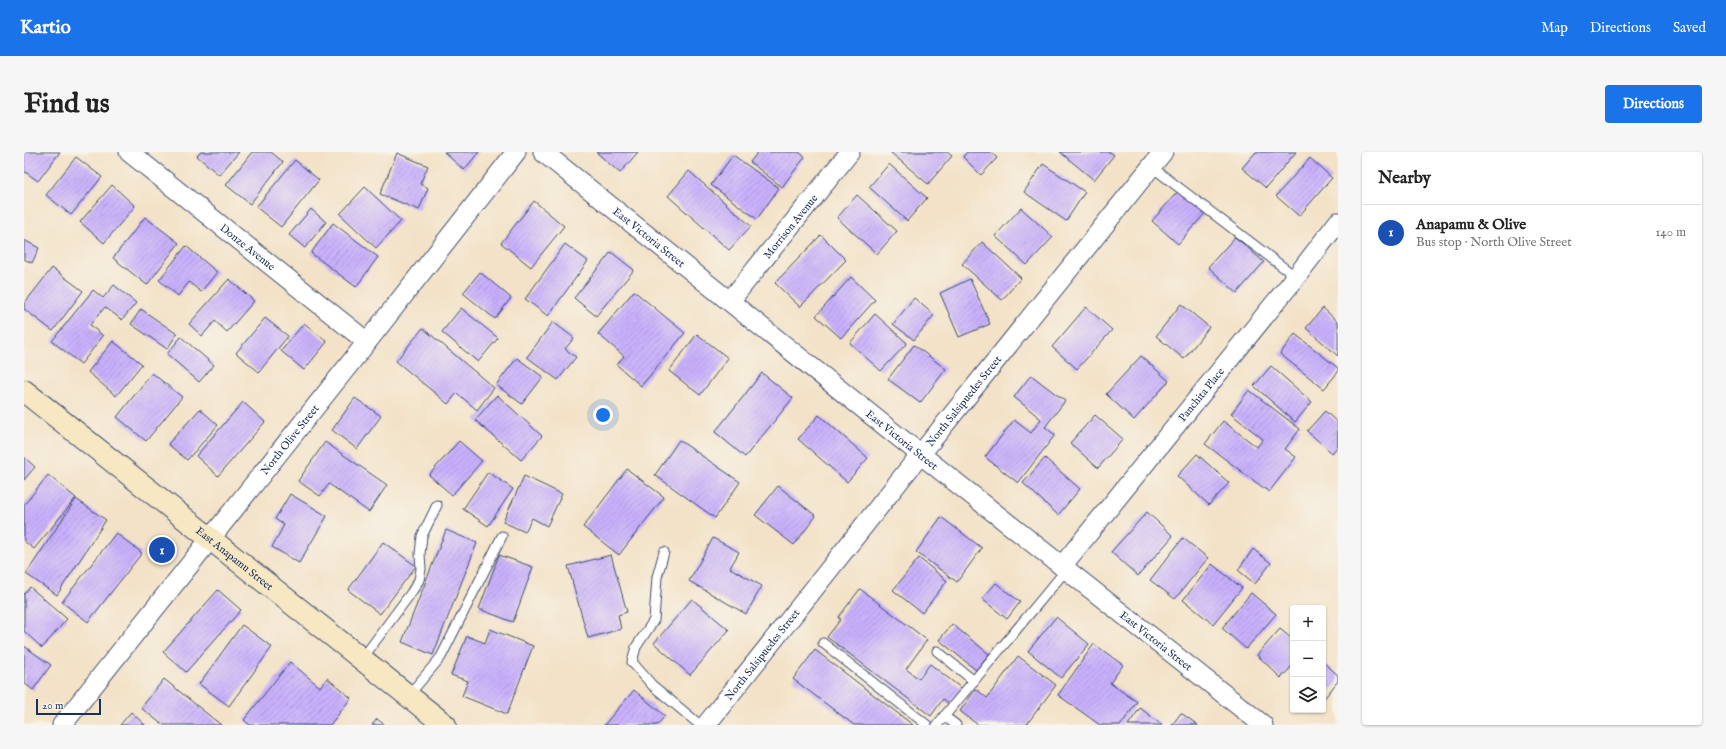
<!DOCTYPE html>
<html lang="en">
<head>
<meta charset="utf-8">
<style>
  body { margin:0; font-family:"IM FELL English",serif; background:#f6f6f6; color:#222 }
  .controls { position:absolute; right:12px; bottom:12px; display:grid; overflow:hidden; border-radius:4px; box-shadow:0 1px 3px #0004 }
  .controls button { width:36px; height:36px; display:grid; place-items:center; padding:0; border:0; border-bottom:1px solid #e0e0e0; background:#fff; color:#222; font:20px sans-serif }
  .scale { position:absolute; left:12px; bottom:10px; width:65px; box-sizing:border-box; padding-left:4px; border:2px solid #1b2f5e; border-top:0; font-size:11px; line-height:14px; white-space:nowrap; color:#1b2f5e; -webkit-text-stroke:3px #f7f3e8; paint-order:stroke }
  .you { position:absolute; left:579px; top:263px; width:14px; height:14px; margin:-10px; border:3px solid #fff; border-radius:50%; background:#1a73e8; box-shadow:0 0 0 6px #1a73e833 }
  .badge { display:grid; place-items:center; width:26px; height:26px; border-radius:50%; background:#1a73e8; color:#fff; font-size:13px; font-weight:700 }
  .pin { position:absolute; translate:-50% -50%; border:2px solid #fff; box-shadow:0 1px 4px #0006 }
  .list { margin:0; padding:0; list-style:none }
  h2 { display:flex; justify-content:space-between; align-items:center; height:52px; margin:0; padding:0 16px; font-size:17px }
  h2 small { font-size:13px; font-weight:400; color:#767676 }
  .list li { display:grid; grid-template-columns:26px 1fr auto; gap:12px; align-items:center; box-sizing:border-box; height:56px; padding:0 16px; border-top:1px solid #e0e0e0 }
  .list b { display:block; font-size:15px; white-space:nowrap }
  .list p { margin:0; font-size:13px; white-space:nowrap; color:#767676 }
  .list em { font-size:13px; font-style:normal; color:#767676 }
  .icon { flex:none; width:22px; height:22px; fill:none; stroke:currentColor; stroke-width:2; stroke-linecap:round; stroke-linejoin:round }
  .map { position:relative; flex:none; width:1314px; height:573px; overflow:hidden; border-radius:4px }
  header { display:flex; align-items:center; gap:24px; box-sizing:border-box; height:56px; padding:0 20px; background:#1a73e8; color:#fff }
  header strong { font-size:19px }
  nav { display:flex; gap:22px; margin-inline-start:auto; font-size:14px }
  .intro { display:flex; align-items:center; justify-content:space-between; box-sizing:border-box; height:96px; padding:0 24px }
  h1 { margin:0; font-size:28px }
  .button { padding:10px 18px; border-radius:4px; background:#1a73e8; color:#fff; font-size:14px; font-weight:700 }
  main { display:flex; gap:24px; padding:0 24px }
  aside { flex:1; background:#fff; border-radius:4px; box-shadow:0 1px 3px #0004 }
  .map>svg:first-child { display:block }
  .building { fill:url(#building-hatch) }
  .lines { fill:none; stroke-linecap:round; stroke-linejoin:round }
  .service-casing { stroke:#3b4a6e; stroke-width:11 }
  .minor-casing { stroke:#3b4a6e; stroke-width:21 }
  .secondary-casing { stroke:#3b4a6e; stroke-width:24 }
  .service { stroke:#fff; stroke-width:9 }
  .minor { stroke:#fff; stroke-width:19 }
  .secondary { stroke:#f7e8c3; stroke-width:22 }
  .labels { text-anchor:middle; stroke-width:3.5; stroke-linejoin:round; paint-order:stroke }
  .street-label { font-size:11px; fill:#1b2f5e; stroke:#f7f3e8 }
</style>
</head>
<body>
<header>
<strong>Kartio</strong>
<nav><a>Map</a><a>Directions</a><a>Saved</a></nav>
</header>
<div class="intro"><h1>Find us</h1><a class="button">Directions</a></div>
<main>
<div class="map">
<svg width="1314" height="573" viewBox="0 0 1314 573">
  <defs>
    <pattern id="building-hatch" width="6" height="6" patternUnits="userSpaceOnUse"><rect width="6" height="6" fill="#c9b1fc"/><path d="M-1 1l2-2M0 6l6-6M5 7l2-2" fill="none" stroke="#a290cf"/></pattern>
  </defs>
  <rect width="100%" height="100%" fill="#f7f3e8"/>
  <filter id="ink" filterUnits="userSpaceOnUse"><feTurbulence type="fractalNoise" baseFrequency=".025" numOctaves="2"/><feDisplacementMap in="SourceGraphic" scale="8" xChannelSelector="R" yChannelSelector="G"/><feConvolveMatrix kernelMatrix="1 2 1 2 8 2 1 2 1" color-interpolation-filters="sRGB"/></filter>
  <filter id="wash" filterUnits="userSpaceOnUse"><feTurbulence type="fractalNoise" baseFrequency=".012" numOctaves="4" result="noise"/><feDisplacementMap in="SourceGraphic" scale="16" xChannelSelector="R" yChannelSelector="G"/><feGaussianBlur stdDeviation="0.9" result="paint"/><feColorMatrix in="noise" values="0 0 0 0 0 0 0 0 0 0 0 0 0 0 0 0 0 1.4 0 .05"/><feComposite in="paint" operator="in"/></filter>
  <g filter="url(#wash)">
    <rect width="100%" height="100%" fill="#f3e2c7"/>
    <g id="blocks">
      <g class="building">
        <polygon points="0,0 36,0 14,29 0,19"/>
        <polygon points="177,0 215,0 195,23 173,4"/>
        <polygon points="228,0 247,0 259,10 226,52 202,33"/>
        <polygon points="420,0 455,0 440,18"/>
        <polygon points="572,0 614,0 596,21"/>
        <polygon points="734,0 775,0 781,5 758,35 726,10"/>
        <polygon points="866,0 923,0 928,4 904,32"/>
        <polygon points="943,0 967,0 973,6 957,23 939,5"/>
        <polygon points="1036,0 1086,0 1090,3 1070,28"/>
        <polygon points="1232,0 1272,0 1242,36 1218,16"/>
        <polygon points="373,1 404,14 396,32 404,36 395,58 356,42"/>
        <polygon points="709,3 755,36 733,67 687,33"/>
        <polygon points="52,5 78,25 47,63 22,43"/>
        <polygon points="1286,6 1308,26 1275,64 1252,44"/>
        <polygon points="271,8 295,28 257,75 232,55"/>
        <polygon points="865,12 903,46 883,69 845,35"/>
        <polygon points="1019,12 1061,40 1042,69 1000,40"/>
        <polygon points="665,19 727,74 705,98 644,44"/>
        <polygon points="88,33 111,54 80,91 56,70"/>
        <polygon points="341,35 377,69 352,96 316,62"/>
        <polygon points="1156,37 1182,60 1154,92 1128,69"/>
        <polygon points="833,43 873,79 853,102 813,66"/>
        <polygon points="510,49 540,74 507,115 477,91"/>
        <polygon points="997,56 1029,85 1003,113 971,84"/>
        <polygon points="287,57 302,70 281,96 265,83"/>
        <polygon points="121,65 155,91 123,133 89,106"/>
        <polygon points="309,71 354,105 332,135 287,101"/>
        <polygon points="797,83 822,108 776,155 751,131"/>
        <polygon points="1211,85 1240,110 1213,141 1184,115"/>
        <polygon points="0,88 15,96 8,111 0,107"/>
        <polygon points="958,90 997,126 978,148 938,112"/>
        <polygon points="541,92 564,109 524,164 501,147"/>
        <polygon points="162,94 193,120 177,140 165,130 154,144 135,128"/>
        <polygon points="587,100 610,118 572,164 550,146"/>
        <polygon points="28,116 59,139 29,179 0,157 0,152"/>
        <polygon points="456,120 487,146 471,167 439,141"/>
        <polygon points="827,125 851,148 817,186 792,164"/>
        <polygon points="205,127 230,149 203,180 191,169 178,184 165,172"/>
        <polygon points="946,127 966,172 935,185 916,141"/>
        <polygon points="90,133 112,151 98,168 81,155 66,173 79,184 57,212 28,189 69,138 79,146"/>
        <polygon points="610,139 661,181 617,234 593,213 600,204 574,182"/>
        <polygon points="890,146 910,163 890,188 869,172"/>
        <polygon points="1157,152 1185,175 1160,207 1132,184"/>
        <polygon points="1062,155 1088,178 1053,217 1028,195"/>
        <polygon points="437,156 474,186 454,210 418,180"/>
        <polygon points="1299,156 1314,170 1314,204 1282,176"/>
        <polygon points="117,157 153,182 143,197 107,172"/>
        <polygon points="851,162 883,191 857,219 826,191"/>
        <polygon points="241,166 264,184 235,220 212,201"/>
        <polygon points="529,170 550,186 541,197 552,205 534,228 503,205"/>
        <polygon points="280,171 303,190 280,218 257,199"/>
        <polygon points="399,176 470,236 453,258 433,241 424,252 372,209"/>
        <polygon points="673,182 704,206 676,243 645,219"/>
        <polygon points="1271,182 1314,216 1314,220 1300,237 1256,202"/>
        <polygon points="157,185 190,213 175,230 143,202"/>
        <polygon points="89,189 118,212 92,244 64,220"/>
        <polygon points="890,193 922,217 896,251 864,227"/>
        <polygon points="1117,204 1145,229 1110,268 1082,242"/>
        <polygon points="493,206 519,225 498,252 472,233"/>
        <polygon points="1247,214 1288,250 1271,270 1230,234"/>
        <polygon points="128,221 158,245 122,289 93,265"/>
        <polygon points="738,221 769,246 721,305 691,280"/>
        <polygon points="1007,223 1041,249 1021,275 1031,283 994,331 961,305 990,268 1007,281 1017,267 990,245"/>
        <polygon points="1225,238 1276,277 1261,297 1272,305 1245,340 1181,292 1199,269 1233,295 1239,287 1207,262"/>
        <polygon points="473,243 518,284 497,308 451,268"/>
        <polygon points="331,246 357,264 333,297 308,278"/>
        <polygon points="219,250 241,270 194,324 172,304"/>
        <polygon points="176,257 194,273 163,308 144,292"/>
        <polygon points="1301,259 1314,271 1314,294 1308,301 1283,279"/>
        <polygon points="795,263 844,306 823,330 774,287"/>
        <polygon points="1071,263 1099,287 1074,316 1046,291"/>
        <polygon points="655,288 716,330 691,366 631,323"/>
        <polygon points="435,289 458,309 428,343 405,323"/>
        <polygon points="301,290 363,333 345,360 305,332 296,344 274,329"/>
        <polygon points="1173,302 1205,331 1185,353 1153,324"/>
        <polygon points="0,305 11,315 0,328"/>
        <polygon points="1021,306 1056,337 1034,363 999,331"/>
        <polygon points="603,317 640,345 595,403 559,375"/>
        <polygon points="464,320 489,337 464,374 439,357"/>
        <polygon points="24,323 52,346 10,397 0,389 0,353"/>
        <polygon points="500,324 538,342 523,374 508,366 501,380 479,370"/>
        <polygon points="754,334 792,364 770,393 731,363"/>
        <polygon points="266,342 303,364 275,411 248,395 260,373 251,367"/>
        <polygon points="52,347 82,368 33,443 2,422"/>
        <polygon points="1123,360 1149,384 1114,424 1087,400"/>
        <polygon points="917,365 958,396 933,430 892,400"/>
        <polygon points="422,378 453,391 409,503 378,490"/>
        <polygon points="92,381 118,401 64,470 38,450"/>
        <polygon points="689,386 715,400 706,416 738,434 722,462 665,429"/>
        <polygon points="1159,386 1184,406 1151,447 1126,428"/>
        <polygon points="359,390 392,414 356,462 324,438"/>
        <polygon points="1229,397 1247,411 1231,432 1214,418"/>
        <polygon points="475,403 509,415 489,470 455,457"/>
        <polygon points="587,403 603,460 594,463 597,477 564,486 544,414"/>
        <polygon points="895,406 923,429 898,461 869,438"/>
        <polygon points="1188,412 1218,436 1189,472 1159,448"/>
        <polygon points="972,431 996,450 983,467 958,447"/>
        <polygon points="6,435 43,467 18,496 0,479 0,442"/>
        <polygon points="836,437 903,488 882,517 895,527 906,512 937,536 925,552 919,547 907,564 803,485 817,467 814,466"/>
        <polygon points="194,438 217,458 162,520 139,500"/>
        <polygon points="1227,441 1252,462 1222,497 1198,476"/>
        <polygon points="668,447 705,478 666,523 630,491"/>
        <polygon points="1032,465 1065,492 1037,526 1004,499"/>
        <polygon points="928,472 965,502 952,518 915,488"/>
        <polygon points="218,473 248,495 205,554 175,532"/>
        <polygon points="466,477 509,494 483,562 438,544 444,529 427,523 443,484 461,491"/>
        <polygon points="1256,477 1267,486 1269,483 1269,513 1257,526 1233,503"/>
        <polygon points="1070,492 1099,513 1086,531 1113,550 1097,573 1076,573 1034,543"/>
        <polygon points="0,494 27,513 9,538 0,531"/>
        <polygon points="791,498 889,573 830,573 769,527"/>
        <polygon points="994,504 1032,533 1003,572 1005,573 954,573 936,559 952,537 963,546"/>
        <polygon points="266,510 296,535 303,526 327,546 306,573 226,573 220,568"/>
        <polygon points="1299,510 1314,523 1314,529 1299,548"/>
        <polygon points="140,527 197,573 139,573 117,556"/>
        <polygon points="610,538 641,564 633,573 580,573"/>
        <polygon points="1116,556 1138,573 1104,573"/>
        <polygon points="107,560 121,573 96,573"/>
        <polygon points="1157,561 1174,573 1148,573"/>
        <polygon points="353,567 361,573 348,573"/>
      </g>
    </g>
  </g>
  <g filter="url(#ink)">
    <use href="#blocks" fill-opacity="0" stroke="#3b4a6e" stroke-width="1"/>
    <g class="lines">
      <defs>
        <g id="service">
          <polyline points="1128,15 1272,125"/>
          <polyline points="640,400 633,425 630,468 612,495 608,510 628,533 676,573"/>
          <polyline points="799,491 903,573"/>
          <polyline points="913,499 950,529"/>
          <polyline points="338,507 387,441 395,428 397,417 396,402 398,384 413,353"/>
          <polyline points="384,544 417,505 478,384"/>
          <polyline points="920,564 932,573"/>
          <polyline points="913,573 1042,418"/>
        </g>
        <g id="minor">
          <path id="s1" d="M 105,0 L 343,190"/>
          <path id="s2" d="M 519,0 L 896,302 L 1239,573"/>
          <path id="s3" d="M 706,149 L 826,0"/>
          <path id="s4" d="M 1038,414 L 1272,125 L 1314,70"/>
          <path id="s5" d="M 38,573 L 343,190 L 492,0"/>
          <path id="s6" d="M 682,573 L 880,323 L 1139,0"/>
        </g>
        <g id="secondary">
          <path id="s7" d="M 0,239 L 421,573"/>
        </g>
      </defs>
      <use href="#service" class="service-casing"/>
      <use href="#minor" class="minor-casing"/>
      <use href="#secondary" class="secondary-casing"/>
      <use href="#service" class="service"/>
      <use href="#minor" class="minor"/>
      <use href="#secondary" class="secondary"/>
    </g>
  </g>
  <g class="labels">
    <g class="street-label">
      <text dy="4" stroke="none"><textPath href="#s3" startOffset="96">Morrison Avenue</textPath></text>
      <text dy="4" stroke="none"><textPath href="#s2" startOffset="136">East Victoria Street</textPath></text>
      <text dy="4" stroke="none"><textPath href="#s1" startOffset="152">Donze Avenue</textPath></text>
      <text dy="4" stroke="none"><textPath href="#s4" startOffset="221">Panchita Place</textPath></text>
      <text dy="4" stroke="none"><textPath href="#s6" startOffset="414">North Salsipuedes Street</textPath></text>
      <text dy="4" stroke="none"><textPath href="#s5" startOffset="365">North Olive Street</textPath></text>
      <text dy="4" stroke="none"><textPath href="#s2" startOffset="460">East Victoria Street</textPath></text>
      <text dy="4" stroke="none"><textPath href="#s7" startOffset="269">East Anapamu Street</textPath></text>
      <text dy="4" stroke="none"><textPath href="#s2" startOffset="784">East Victoria Street</textPath></text>
      <text dy="4" stroke="none"><textPath href="#s6" startOffset="90">North Salsipuedes Street</textPath></text>
    </g>
  </g>
</svg>
<div class="controls">
<button>+</button>
<button>−</button>
<button><svg class="icon" aria-label="layers" viewBox="0 0 24 24"><path d="M12 4l9 5-9 5-9-5zM3 14l9 5 9-5"/></svg></button>
</div>
<div class="scale">20 m</div>
<div class="you"></div>
<div class="pin badge" style="left:138px;top:398px;background:#1a4fb4">1</div>
</div>
<aside>
<h2>Nearby<small></small></h2>
<ul class="list">
<li><span class="badge" style="background:#1a4fb4">1</span><div><b>Anapamu &amp; Olive</b><p>Bus stop · North Olive Street</p></div><em>140 m</em></li>
</ul>
</aside>
</main>
</body>
</html>
